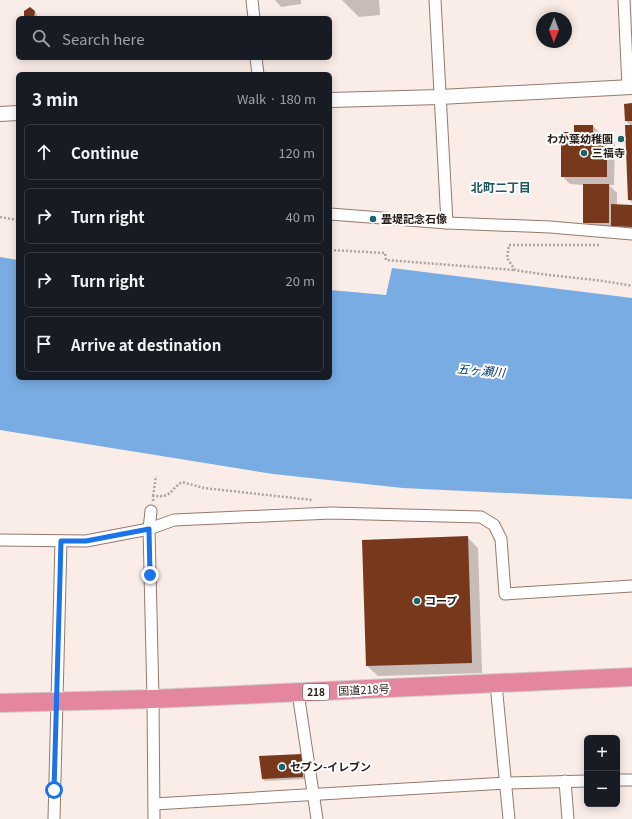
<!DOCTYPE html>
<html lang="en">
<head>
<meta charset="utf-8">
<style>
  body { margin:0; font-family:Georgia,"Noto Sans JP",serif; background:#20242c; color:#f1f3f6 }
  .controls { position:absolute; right:12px; bottom:12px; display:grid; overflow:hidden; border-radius:6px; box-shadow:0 2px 10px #0003 }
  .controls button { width:36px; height:36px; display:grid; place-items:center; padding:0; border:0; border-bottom:1px solid #363941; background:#171b24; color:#f1f3f6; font:20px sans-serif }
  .compass { position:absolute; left:536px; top:12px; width:36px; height:36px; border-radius:50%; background:#171b24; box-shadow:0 2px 10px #0003; rotate:181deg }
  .stop { position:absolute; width:12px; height:12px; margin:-9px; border:3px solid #1a73e8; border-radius:50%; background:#fff }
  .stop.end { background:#1a73e8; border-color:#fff; box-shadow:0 1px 4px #0008 }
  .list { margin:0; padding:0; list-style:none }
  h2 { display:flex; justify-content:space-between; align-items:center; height:52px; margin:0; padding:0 16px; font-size:17px }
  h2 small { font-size:13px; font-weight:400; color:#9ea1a6 }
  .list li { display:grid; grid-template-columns:26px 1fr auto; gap:12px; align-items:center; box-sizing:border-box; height:56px; margin:0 8px 8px; padding:0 8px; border:1px solid #363941; border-radius:6px }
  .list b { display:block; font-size:15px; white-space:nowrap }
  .list em { font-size:13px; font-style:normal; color:#9ea1a6 }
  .icon { flex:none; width:22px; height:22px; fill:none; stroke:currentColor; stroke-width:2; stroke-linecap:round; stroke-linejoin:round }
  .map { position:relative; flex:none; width:632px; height:819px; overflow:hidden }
  .search { position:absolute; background:#171b24; box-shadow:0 2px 10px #0003; left:16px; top:16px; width:316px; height:44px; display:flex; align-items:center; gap:10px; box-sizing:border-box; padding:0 14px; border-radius:6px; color:#9ea1a6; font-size:15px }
  .panel { position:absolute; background:#171b24; box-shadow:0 2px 10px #0003; left:16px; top:72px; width:316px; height:308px; border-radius:6px }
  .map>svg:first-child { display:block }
  .water { fill:#79ace3 }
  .shadow { fill:#0003 }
  .building { fill:#77381c }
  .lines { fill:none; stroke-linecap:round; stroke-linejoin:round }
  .minor-casing { stroke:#97796c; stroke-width:13 }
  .tertiary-casing { stroke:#97796c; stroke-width:16 }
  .trunk-casing { stroke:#cfcdcc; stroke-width:20 }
  .path { stroke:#b0a39e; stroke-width:2.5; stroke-dasharray:2 2; stroke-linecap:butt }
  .minor { stroke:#fff; stroke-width:11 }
  .tertiary { stroke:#fff; stroke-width:14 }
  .trunk { stroke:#e3869e; stroke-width:18 }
  .route { stroke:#1a73e8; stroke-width:5 }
  .poi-dot { fill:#19676d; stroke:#fdfdfd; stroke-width:1.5 }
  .labels { text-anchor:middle; stroke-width:4; stroke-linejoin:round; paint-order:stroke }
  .shield { fill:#fdfdfd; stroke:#675f5b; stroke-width:1 }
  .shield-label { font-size:10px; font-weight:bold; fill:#271b16 }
  .poi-label { font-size:11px; font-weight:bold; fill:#271b16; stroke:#fdfdfd; text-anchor:start }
  .street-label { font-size:11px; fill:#271b16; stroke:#fdfdfd }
  .neighbourhood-label { font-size:12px; font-weight:bold; fill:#205a5f; stroke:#fdfdfd }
  .water-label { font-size:12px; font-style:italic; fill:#023c6e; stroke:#fdfdfd }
</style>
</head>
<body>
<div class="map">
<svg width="632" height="819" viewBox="0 0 632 819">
  <rect width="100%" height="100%" fill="#faece7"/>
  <polygon class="water" points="0,257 18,260 18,378 330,378 330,290 386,295 392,268 632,298 632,499 403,488 273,474 0,430"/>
  <g class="shadow">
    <polygon points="275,0 301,0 301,4 281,7"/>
    <polygon points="342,0 379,0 380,15 359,17"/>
    <polygon points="34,12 37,14 37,18 25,17"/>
    <polygon points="632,104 632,203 629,200 631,126 626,121"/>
    <polygon points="593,126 601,134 607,134 615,142 614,185 609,185 617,193 617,205 632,206 632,231 592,230 584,222 584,185 570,184 562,176 575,133"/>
    <polygon points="467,537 478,548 482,673 378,676 367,666"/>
    <polygon points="302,755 304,758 305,779 265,781 263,779"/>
  </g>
  <g class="building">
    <polygon points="30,7 35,11 34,17 24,18 24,11"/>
    <polygon points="632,103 632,121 625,121 624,104"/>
    <polygon points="574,125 593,125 593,132 607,133 607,177 561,177 561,132 574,132"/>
    <polygon points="625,125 632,125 632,200 628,200"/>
    <rect x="583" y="184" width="26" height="39"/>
    <polygon points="611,204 632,205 632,227 611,226"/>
    <polygon points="468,536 472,663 366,666 362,540"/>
    <polygon points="302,754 303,777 262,779 259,756"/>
  </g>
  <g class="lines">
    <defs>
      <g id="minor">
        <polyline points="252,0 254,18"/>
        <polyline points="435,0 447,223"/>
        <polyline points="624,0 628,87"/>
        <polyline points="256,58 258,74"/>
        <polyline points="330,214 447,223 550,227 632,234"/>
        <polyline points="151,511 149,529 153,699 154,819"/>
        <polyline points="0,540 86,541 149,529 174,520 331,513 481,517 494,525 501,539 505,594 632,586"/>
        <polyline points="496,684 509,819"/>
        <polyline points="298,693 317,819"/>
        <polyline points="617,780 632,780"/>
        <polyline points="565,781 568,819"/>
        <polyline points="154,804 506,783 587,781"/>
        <polyline points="54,819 61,541"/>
      </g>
      <g id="tertiary">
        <polyline points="330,100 440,97 632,87"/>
        <polyline points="0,114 18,113"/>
      </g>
      <polyline id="trunk" points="0,703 153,699 632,677"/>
    </defs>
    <use href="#minor" class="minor-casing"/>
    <use href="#tertiary" class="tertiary-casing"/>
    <use href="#trunk" class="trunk-casing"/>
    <g class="path">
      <polyline points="0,217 18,220"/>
      <path d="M 599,245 L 509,245 L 507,258 L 515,270 C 554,277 593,278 632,286"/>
      <polyline points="330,250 385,253 386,260 514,270"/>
      <polyline points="153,496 156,476"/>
      <path d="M 153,501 L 153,496 C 173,498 169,490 182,482 L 204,488 L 312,500"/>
    </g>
    <use href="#minor" class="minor"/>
    <use href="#tertiary" class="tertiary"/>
    <use href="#trunk" class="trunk"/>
  </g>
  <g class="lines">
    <polyline class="route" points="54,790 61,541 86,541 149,529 150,575"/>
  </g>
  <g class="poi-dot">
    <circle cx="621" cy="139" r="4"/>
    <circle cx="584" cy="153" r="4"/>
    <circle cx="373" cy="219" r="4"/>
    <circle cx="417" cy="601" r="4"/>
    <circle cx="282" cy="767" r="4"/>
  </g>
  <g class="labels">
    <rect class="shield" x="303" y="684" width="26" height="16" rx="3"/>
    <g class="shield-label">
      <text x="316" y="696">218</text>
    </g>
    <g class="poi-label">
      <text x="613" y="143" text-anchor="end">わか葉幼稚園</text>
      <text x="592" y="157">三福寺</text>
      <text x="381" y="223">畳堤記念石像</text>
      <text x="425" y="605">コープ</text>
      <text x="290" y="771">セブン-イレブン</text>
    </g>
    <g class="street-label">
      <text transform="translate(364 690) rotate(-3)" y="4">国道218号</text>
    </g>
    <g class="neighbourhood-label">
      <text x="501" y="192">北町二丁目</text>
    </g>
    <g class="water-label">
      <text transform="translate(481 371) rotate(5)" y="4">五ヶ瀬川</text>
    </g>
  </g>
</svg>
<div class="controls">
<button>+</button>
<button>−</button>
</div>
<svg class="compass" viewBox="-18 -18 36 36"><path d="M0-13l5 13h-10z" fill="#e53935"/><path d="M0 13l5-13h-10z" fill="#9ea1a6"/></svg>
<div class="stop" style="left:54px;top:790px"></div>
<div class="stop end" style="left:150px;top:575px"></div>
<div class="search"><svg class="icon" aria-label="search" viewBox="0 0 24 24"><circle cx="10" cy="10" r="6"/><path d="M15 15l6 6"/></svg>Search here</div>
<section class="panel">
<h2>3 min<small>Walk · 180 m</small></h2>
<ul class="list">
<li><svg class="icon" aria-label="ahead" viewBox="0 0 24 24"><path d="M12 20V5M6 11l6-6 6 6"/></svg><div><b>Continue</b></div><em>120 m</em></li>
<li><svg class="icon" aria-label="right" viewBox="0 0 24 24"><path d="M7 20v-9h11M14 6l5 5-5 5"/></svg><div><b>Turn right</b></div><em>40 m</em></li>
<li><svg class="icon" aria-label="right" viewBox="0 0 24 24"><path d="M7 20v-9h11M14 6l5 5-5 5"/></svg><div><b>Turn right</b></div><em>20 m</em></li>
<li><svg class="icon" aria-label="arrive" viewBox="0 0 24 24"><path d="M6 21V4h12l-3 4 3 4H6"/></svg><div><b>Arrive at destination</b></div></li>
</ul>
</section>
</div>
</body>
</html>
